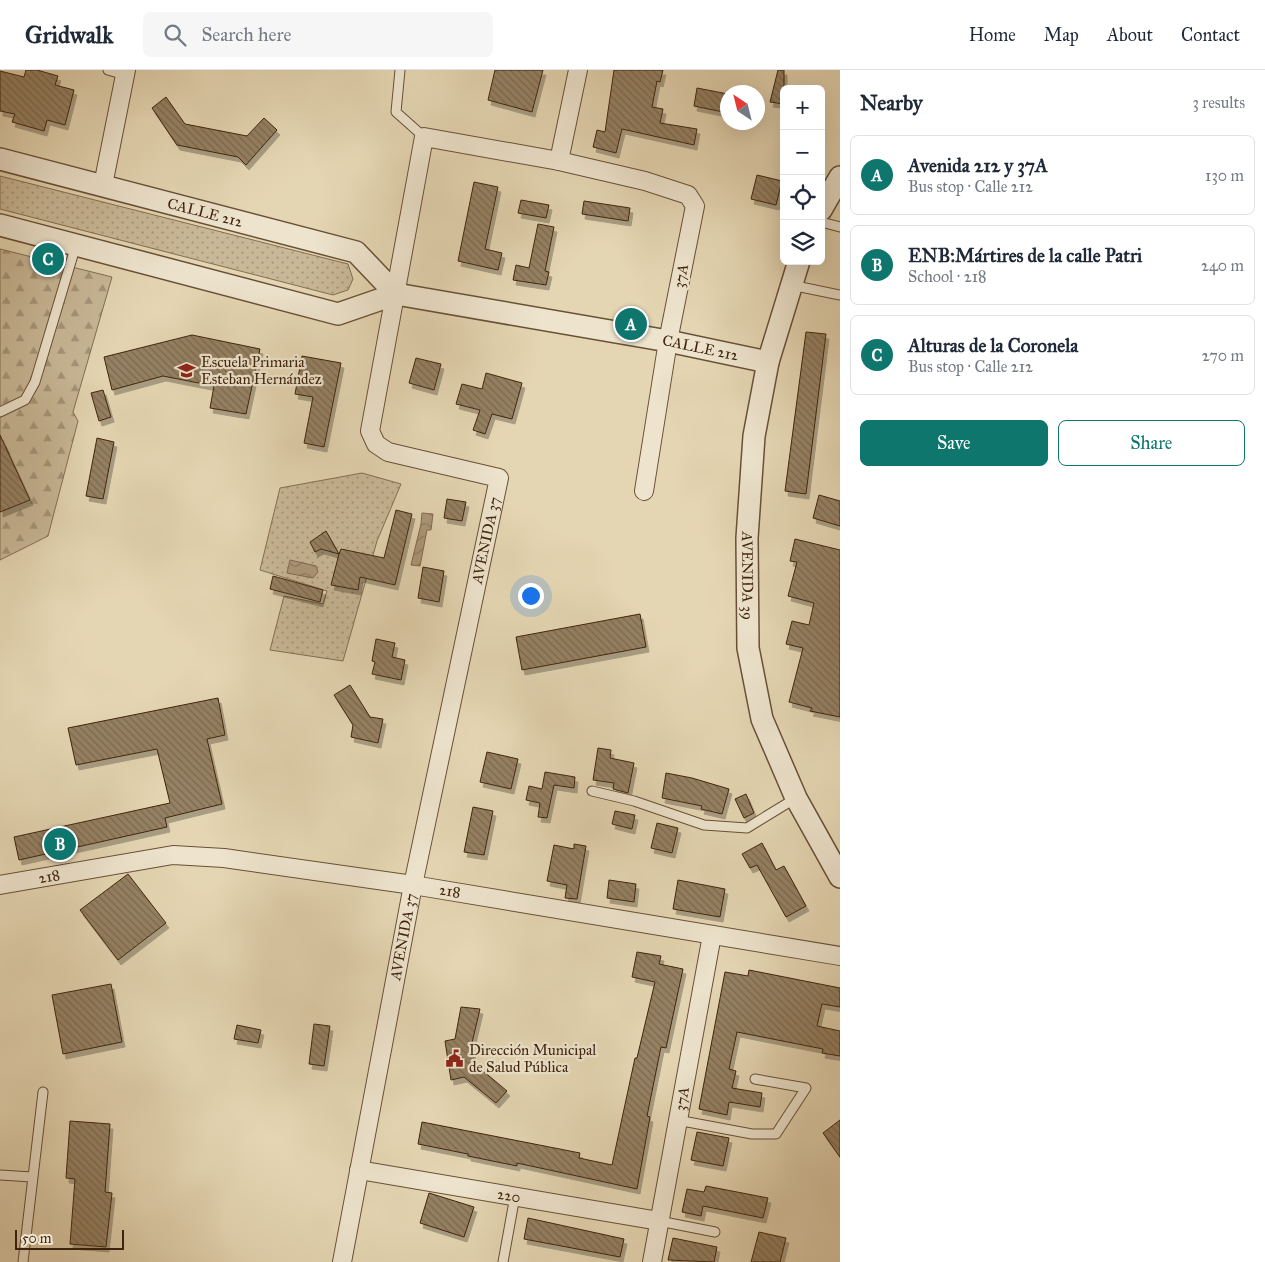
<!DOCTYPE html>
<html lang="en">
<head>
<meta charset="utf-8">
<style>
  body { margin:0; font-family:"IM FELL Great Primer",serif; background:#f6f6f7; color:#1f2937 }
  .controls { position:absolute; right:15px; top:15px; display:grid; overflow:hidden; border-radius:8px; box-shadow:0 5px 20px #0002 }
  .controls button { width:45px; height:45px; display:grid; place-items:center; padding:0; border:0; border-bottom:1px solid #e0e1e3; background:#fff; color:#1f2937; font:25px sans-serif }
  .compass { position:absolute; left:720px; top:15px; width:45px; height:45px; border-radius:50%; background:#fff; box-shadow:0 5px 20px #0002; rotate:325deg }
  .scale { position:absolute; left:15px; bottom:12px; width:109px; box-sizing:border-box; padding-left:5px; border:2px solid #3f240d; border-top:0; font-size:14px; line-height:18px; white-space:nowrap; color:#3f240d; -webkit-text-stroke:4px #eee4ce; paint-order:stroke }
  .you { position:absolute; left:530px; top:525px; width:18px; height:18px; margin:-12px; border:4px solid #fff; border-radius:50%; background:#1a73e8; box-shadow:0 0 0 8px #1a73e833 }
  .badge { display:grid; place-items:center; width:32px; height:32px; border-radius:50%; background:#0f766e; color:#fff; font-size:16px; font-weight:700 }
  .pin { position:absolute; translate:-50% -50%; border:2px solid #fff; box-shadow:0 1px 5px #0006 }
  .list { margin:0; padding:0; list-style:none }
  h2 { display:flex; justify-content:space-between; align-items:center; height:65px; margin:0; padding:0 20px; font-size:21px }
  h2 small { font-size:16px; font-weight:400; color:#747a83 }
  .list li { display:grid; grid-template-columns:32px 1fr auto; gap:15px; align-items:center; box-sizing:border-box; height:80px; margin:0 10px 10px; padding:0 10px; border:1px solid #e0e1e3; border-radius:8px }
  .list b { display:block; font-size:19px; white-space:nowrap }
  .list p { margin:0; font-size:16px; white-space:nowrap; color:#747a83 }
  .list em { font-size:16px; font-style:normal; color:#747a83 }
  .actions { display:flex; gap:10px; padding:15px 20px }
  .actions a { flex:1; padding:11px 0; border:1px solid #0f766e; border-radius:8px; text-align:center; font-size:18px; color:#0f766e }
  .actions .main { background:#0f766e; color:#fff }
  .icon { flex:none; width:28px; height:28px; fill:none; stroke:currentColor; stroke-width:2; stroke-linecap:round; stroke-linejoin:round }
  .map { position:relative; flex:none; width:840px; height:1192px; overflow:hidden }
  header { display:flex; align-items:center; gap:30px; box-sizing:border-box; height:70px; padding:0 25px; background:#fff; border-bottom:1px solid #e0e1e3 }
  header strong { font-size:24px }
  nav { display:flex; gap:28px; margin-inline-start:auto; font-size:18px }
  .search { width:350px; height:45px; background:#f6f6f7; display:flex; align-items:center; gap:12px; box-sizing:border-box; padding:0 18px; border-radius:8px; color:#747a83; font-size:19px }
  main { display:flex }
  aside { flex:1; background:#fff }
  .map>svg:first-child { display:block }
  .grass { fill:url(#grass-dots); stroke:#846e52 }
  .forest { fill:url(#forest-firs); stroke:#846e52 }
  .water { fill:url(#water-waves); stroke:#816a4f }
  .building { fill:url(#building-back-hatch); stroke:#3f240d; filter:url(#shadow) }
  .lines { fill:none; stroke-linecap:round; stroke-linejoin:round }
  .service-casing { stroke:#685036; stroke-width:11 }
  .minor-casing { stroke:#685036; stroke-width:20 }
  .tertiary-casing { stroke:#685036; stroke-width:24 }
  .service { stroke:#eee4ce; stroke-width:9 }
  .minor { stroke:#eee4ce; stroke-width:18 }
  .tertiary { stroke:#eee4ce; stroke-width:21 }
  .labels { text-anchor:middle; stroke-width:4.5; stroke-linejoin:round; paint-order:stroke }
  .street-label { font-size:15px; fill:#3f240d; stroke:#eee4ce }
  .poi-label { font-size:15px; fill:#3f240d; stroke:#eee4ce; text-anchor:start }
</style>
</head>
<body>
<header>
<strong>Gridwalk</strong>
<div class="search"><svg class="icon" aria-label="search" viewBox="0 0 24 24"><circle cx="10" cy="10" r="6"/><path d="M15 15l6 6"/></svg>Search here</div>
<nav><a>Home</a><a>Map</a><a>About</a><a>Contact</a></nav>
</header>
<main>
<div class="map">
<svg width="840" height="1192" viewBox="0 0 840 1192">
  <defs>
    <pattern id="grass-dots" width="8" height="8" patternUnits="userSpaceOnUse" patternTransform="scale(1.25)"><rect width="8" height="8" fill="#c9b897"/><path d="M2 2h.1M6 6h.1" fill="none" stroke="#a5957a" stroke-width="1.8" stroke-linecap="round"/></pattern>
    <pattern id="forest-firs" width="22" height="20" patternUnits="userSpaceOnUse" patternTransform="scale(1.25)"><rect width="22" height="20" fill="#c9b897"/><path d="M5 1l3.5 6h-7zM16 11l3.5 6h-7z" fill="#a5957a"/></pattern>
    <pattern id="water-waves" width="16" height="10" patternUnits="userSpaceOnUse" patternTransform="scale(1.25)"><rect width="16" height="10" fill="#ad997b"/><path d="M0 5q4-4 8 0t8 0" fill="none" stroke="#8e7d63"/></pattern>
    <pattern id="building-back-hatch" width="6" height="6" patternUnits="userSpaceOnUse" patternTransform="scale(1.25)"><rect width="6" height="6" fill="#958163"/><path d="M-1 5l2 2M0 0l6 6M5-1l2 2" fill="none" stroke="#7b6950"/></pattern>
    <filter id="shadow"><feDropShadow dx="3" dy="5" stdDeviation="0" flood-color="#0004"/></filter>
  </defs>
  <rect width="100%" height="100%" fill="#e5d6b3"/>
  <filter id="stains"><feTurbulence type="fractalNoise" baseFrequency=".004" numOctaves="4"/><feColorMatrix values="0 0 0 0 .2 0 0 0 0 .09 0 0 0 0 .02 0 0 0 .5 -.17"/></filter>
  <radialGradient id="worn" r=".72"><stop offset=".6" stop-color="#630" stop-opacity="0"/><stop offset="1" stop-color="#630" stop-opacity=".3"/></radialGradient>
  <g class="grass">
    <polygon points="0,106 348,194 353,209 348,220 333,225 0,139"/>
    <polygon points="362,403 401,414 377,471 343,591 270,580 284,526 323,534 327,521 260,500 280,418"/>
  </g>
  <polygon class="forest" points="0,179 112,207 73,342 78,351 48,466 0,490"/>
  <g class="water">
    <polygon points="422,443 433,444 431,460 427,460 420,496 411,495 421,454"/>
    <polygon points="290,490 316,496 318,502 313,508 287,503"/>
  </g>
  <g class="building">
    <polygon points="26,0 37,0 58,6 55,15 74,20 65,55 47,50 44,61 12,52 15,44 0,41 0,1 24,7"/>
    <polygon points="495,0 543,0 532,42 488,30"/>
    <polygon points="614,0 663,0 660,12 657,11 652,37 663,39 660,53 697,59 694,75 622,59 616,83 593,77 597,60 605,62"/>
    <polygon points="778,0 784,0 784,34 770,32"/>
    <polygon points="697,18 728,24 728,43 694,36"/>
    <polygon points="166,27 185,54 247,66 264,48 277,60 246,95 238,87 177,75 152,38"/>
    <polygon points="757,105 782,111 776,135 751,129"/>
    <polygon points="474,112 498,117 485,179 502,183 498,200 458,191"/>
    <polygon points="521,130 549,135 546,148 518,143"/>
    <polygon points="584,131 630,138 628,151 582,144"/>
    <polygon points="538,154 554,157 545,201 549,202 546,215 513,210 516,195 529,198"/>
    <polygon points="806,262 826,264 806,424 785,421"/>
    <polygon points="192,265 260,279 246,344 210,338 214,316 163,306 112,320 104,287"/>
    <polygon points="302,286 341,293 324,377 304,373 313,327 295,324"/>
    <polygon points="416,288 441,294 434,320 409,313"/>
    <polygon points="486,303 522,313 512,349 492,344 485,364 473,360 480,340 456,334 462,314 482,319"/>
    <polygon points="103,320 111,347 99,351 91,323"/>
    <polygon points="0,365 30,430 0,442"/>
    <polygon points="97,368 114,372 103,429 86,426"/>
    <polygon points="819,425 840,431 840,456 813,448"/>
    <polygon points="447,429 466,432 462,451 444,448"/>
    <polygon points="396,440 412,444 395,515 360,507 358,520 331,515 339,484 321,479 315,482 310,472 326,461 339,484 341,479 384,488"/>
    <polygon points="795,469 840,480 840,647 810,641 812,638 789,632 803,578 786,574 792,551 809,555 814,533 788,526 797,492 790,491"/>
    <polygon points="423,497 444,501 439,532 418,528"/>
    <polygon points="273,506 323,520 320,532 270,519"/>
    <polygon points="640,544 646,577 522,600 516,567"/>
    <polygon points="376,569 395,573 392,587 405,590 401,610 372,604 375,592 372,591"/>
    <polygon points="350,615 370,647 383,649 378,673 351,667 353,655 334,625"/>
    <polygon points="218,628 225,665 207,669 222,734 165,748 167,757 19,790 14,767 170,733 157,679 76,695 68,658"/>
    <polygon points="598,678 611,680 610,688 634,693 628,723 613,719 614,713 593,710"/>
    <polygon points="487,682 518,689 511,719 480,712"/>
    <polygon points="545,702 575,707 574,718 554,715 547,748 538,747 540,733 526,730 529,716 542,719"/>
    <polygon points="666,703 692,708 729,719 722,744 701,739 702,736 662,728"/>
    <polygon points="746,724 754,743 744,748 735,729"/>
    <polygon points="473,737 493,741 484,785 464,782"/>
    <polygon points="615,741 635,745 632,759 612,754"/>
    <polygon points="657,753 678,758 672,783 651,778"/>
    <polygon points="762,773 776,800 784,796 806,836 786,847 757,795 750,798 742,784"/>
    <polygon points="574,774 586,776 577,829 565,828 567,815 547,811 554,775 574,779"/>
    <polygon points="128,804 166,853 118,890 80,840"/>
    <polygon points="609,810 636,814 634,832 607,828"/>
    <polygon points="678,810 725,819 720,847 673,839"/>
    <polygon points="637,882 661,886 659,894 683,899 666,978 661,977 647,1046 650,1047 637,1119 517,1093 517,1096 468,1086 468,1084 418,1074 422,1052 580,1083 579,1088 612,1095 635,988 637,988 655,912 632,907"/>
    <polygon points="749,900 840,918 840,937 822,934 817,956 840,961 840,986 822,983 823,979 737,962 729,999 736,1001 732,1018 762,1023 760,1037 729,1032 727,1045 699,1039 725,902 748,906"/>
    <polygon points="111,914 122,972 63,984 52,925"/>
    <polygon points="461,937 480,939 471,977 476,995 507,1021 496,1033 464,1007 451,1010 445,971 455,969"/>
    <polygon points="314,954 330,956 324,996 309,994"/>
    <polygon points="237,955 261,960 258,973 234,969"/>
    <polygon points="840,1050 840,1087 823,1063"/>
    <polygon points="70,1051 110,1054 105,1122 112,1123 106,1177 70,1174 75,1109 66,1108"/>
    <polygon points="697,1062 729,1068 723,1096 691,1090"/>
    <polygon points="706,1116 768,1128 763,1148 703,1136 701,1146 682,1142 687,1119 704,1122"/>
    <polygon points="429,1123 474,1137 464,1167 420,1153"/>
    <polygon points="528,1148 624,1169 620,1187 524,1169"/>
    <polygon points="759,1162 786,1168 780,1192 751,1192"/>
    <polygon points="673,1168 717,1177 714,1192 668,1190"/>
  </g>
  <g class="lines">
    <defs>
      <g id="service">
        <polyline points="108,0 125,5"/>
        <polyline points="400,0 396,42 424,67"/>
        <polyline points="821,152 840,157"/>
        <polyline points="791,215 840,225"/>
        <polyline points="0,342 25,330 35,312 76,175"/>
        <polyline points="592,721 634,731 704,755 747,758 796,728"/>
        <polyline points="677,1050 752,1064 776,1064 806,1018 755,1009"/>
        <polyline points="0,1105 32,1107"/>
        <polyline points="659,1151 715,1162"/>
        <polyline points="23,1192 43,1022"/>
        <polyline points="503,1192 515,1126"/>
      </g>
      <g id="minor">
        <polyline points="559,91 578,0"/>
        <polyline points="103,115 126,0"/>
        <path id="s1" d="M 0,815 L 173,785 L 224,788 L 413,815 L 840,886"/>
        <path id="s2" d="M 359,1100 L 659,1151"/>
        <path id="s3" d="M 342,1192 L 413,815 L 499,408 L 388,382 L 376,374 L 370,361 L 424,67 L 559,91 L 645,111 L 688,125 L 695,136 L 668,271 L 644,421"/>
        <path id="s4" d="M 652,1192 L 712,865"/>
      </g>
      <g id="tertiary">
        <path id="s5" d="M 0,89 L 356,182 L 396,224"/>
        <polyline points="821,140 840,107"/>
        <path id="s6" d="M 0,155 L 338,244 L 396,224 L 668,271 L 768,292"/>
        <path id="s7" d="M 799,191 L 768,292 L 754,366 L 747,468 L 748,578 L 762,649 L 796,728 L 840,807"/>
      </g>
    </defs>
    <use href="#service" class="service-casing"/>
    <use href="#minor" class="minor-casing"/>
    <use href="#tertiary" class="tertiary-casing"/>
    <use href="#service" class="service"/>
    <use href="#minor" class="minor"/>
    <use href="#tertiary" class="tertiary"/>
  </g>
  <defs>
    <symbol id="school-bare" viewBox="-9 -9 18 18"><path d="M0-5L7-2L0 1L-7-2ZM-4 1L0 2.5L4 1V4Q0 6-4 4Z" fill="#8f2418" stroke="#eee4ce" stroke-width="2.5" paint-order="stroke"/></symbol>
    <symbol id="civic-bare" viewBox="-9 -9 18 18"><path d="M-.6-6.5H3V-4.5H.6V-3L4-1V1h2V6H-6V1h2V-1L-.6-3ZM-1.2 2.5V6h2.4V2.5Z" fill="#8f2418" stroke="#eee4ce" stroke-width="2.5" paint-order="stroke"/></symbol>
  </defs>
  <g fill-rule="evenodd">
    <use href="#school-bare" x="174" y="288" width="25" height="25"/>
    <use href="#civic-bare" x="442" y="976" width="25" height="25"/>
  </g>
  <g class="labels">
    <g class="street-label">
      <text dy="5" stroke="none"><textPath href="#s5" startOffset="212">CALLE 212</textPath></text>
      <text transform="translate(681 206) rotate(-79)" y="5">37A</text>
      <text dy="5" stroke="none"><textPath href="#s6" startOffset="720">CALLE 212</textPath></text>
      <text dy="5" stroke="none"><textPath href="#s3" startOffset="736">AVENIDA 37</textPath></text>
      <text dy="5" stroke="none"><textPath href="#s7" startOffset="321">AVENIDA 39</textPath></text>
      <text dy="5" stroke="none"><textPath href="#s1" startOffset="50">218</textPath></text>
      <text dy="5" stroke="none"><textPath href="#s1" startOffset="455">218</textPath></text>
      <text dy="5" stroke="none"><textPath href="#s3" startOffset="331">AVENIDA 37</textPath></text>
      <text dy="5" stroke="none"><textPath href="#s4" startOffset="166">37A</textPath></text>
      <text dy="5" stroke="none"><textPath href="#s2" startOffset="152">220</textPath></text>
    </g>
    <g class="poi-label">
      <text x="201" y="297">Escuela Primaria<tspan x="201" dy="17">Esteban Hernández</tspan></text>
      <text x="469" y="985">Dirección Municipal<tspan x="469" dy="17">de Salud Pública</tspan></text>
    </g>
  </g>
  <rect width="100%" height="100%" filter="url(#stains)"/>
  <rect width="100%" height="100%" fill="url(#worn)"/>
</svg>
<div class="controls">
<button>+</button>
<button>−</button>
<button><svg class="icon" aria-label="locate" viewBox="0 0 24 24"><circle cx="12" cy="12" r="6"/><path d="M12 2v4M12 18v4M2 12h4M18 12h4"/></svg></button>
<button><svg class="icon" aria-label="layers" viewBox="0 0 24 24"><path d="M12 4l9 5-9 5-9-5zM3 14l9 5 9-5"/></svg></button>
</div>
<svg class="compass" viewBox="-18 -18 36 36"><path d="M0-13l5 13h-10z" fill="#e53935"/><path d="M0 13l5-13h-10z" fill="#747a83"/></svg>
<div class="scale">50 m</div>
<div class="you"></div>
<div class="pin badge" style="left:631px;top:254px">A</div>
<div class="pin badge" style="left:60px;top:774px">B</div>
<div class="pin badge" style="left:48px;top:189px">C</div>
</div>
<aside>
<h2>Nearby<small>3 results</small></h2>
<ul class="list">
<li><span class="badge">A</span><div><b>Avenida 212 y 37A</b><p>Bus stop · Calle 212</p></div><em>130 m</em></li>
<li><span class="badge">B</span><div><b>ENB:Mártires de la calle Patri</b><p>School · 218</p></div><em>240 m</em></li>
<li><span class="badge">C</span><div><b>Alturas de la Coronela</b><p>Bus stop · Calle 212</p></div><em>270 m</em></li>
</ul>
<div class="actions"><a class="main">Save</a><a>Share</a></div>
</aside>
</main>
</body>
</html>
